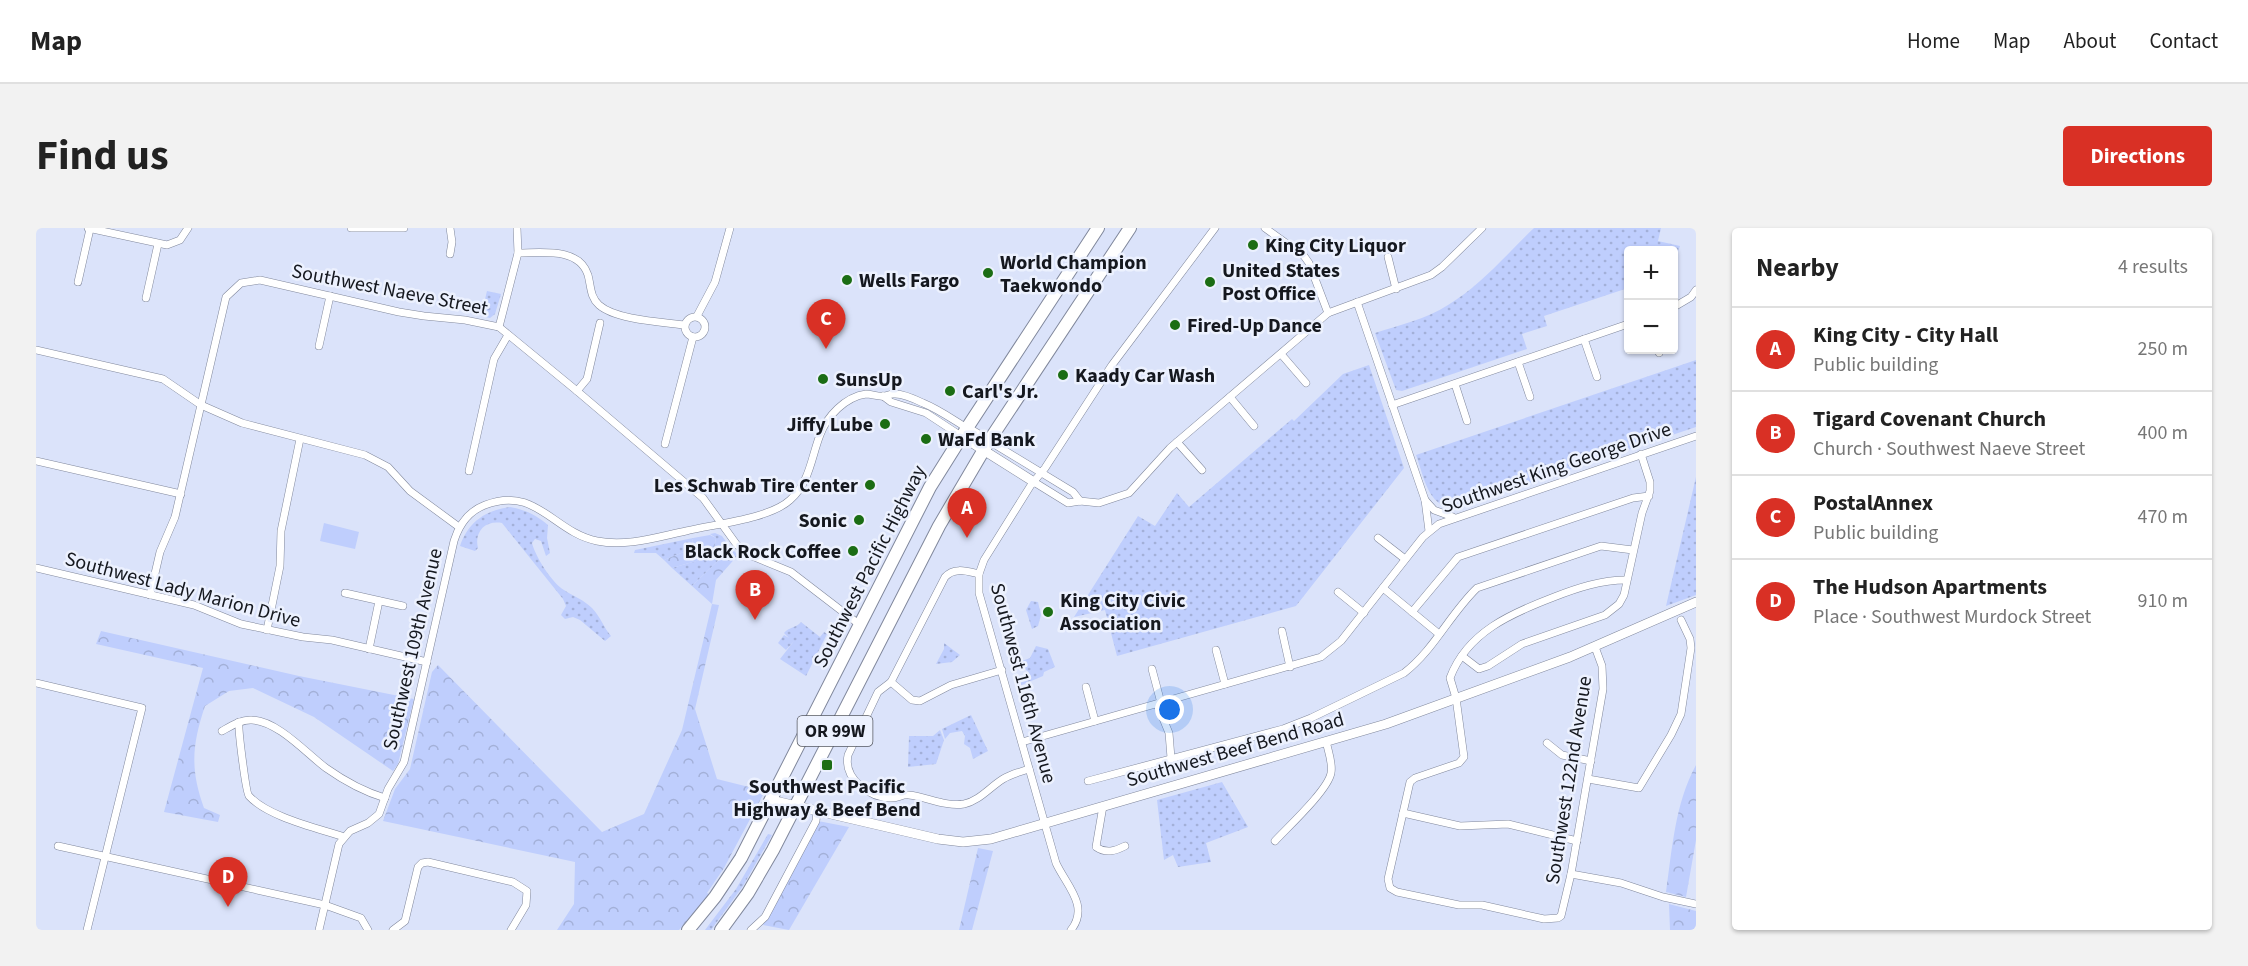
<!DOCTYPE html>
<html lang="en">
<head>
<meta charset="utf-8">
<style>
  body { margin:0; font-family:"Source Sans 3",sans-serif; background:#f2f2f2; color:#222 }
  .controls { position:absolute; right:18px; top:18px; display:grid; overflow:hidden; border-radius:6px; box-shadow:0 2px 4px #0004 }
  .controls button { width:54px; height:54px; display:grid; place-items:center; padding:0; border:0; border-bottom:2px solid #e0e0e0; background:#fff; color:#222; font:30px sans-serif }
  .you { position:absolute; left:1134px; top:482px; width:21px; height:21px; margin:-15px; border:4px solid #fff; border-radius:50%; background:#1a73e8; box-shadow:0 0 0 9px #1a73e833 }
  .badge { display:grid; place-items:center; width:39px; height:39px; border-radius:50%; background:#d93025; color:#fff; font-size:20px; font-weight:700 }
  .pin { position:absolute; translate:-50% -50px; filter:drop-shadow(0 2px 3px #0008) }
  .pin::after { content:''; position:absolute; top:32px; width:21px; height:18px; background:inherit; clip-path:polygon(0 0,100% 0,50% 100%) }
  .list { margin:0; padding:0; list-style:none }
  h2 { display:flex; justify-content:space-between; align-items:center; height:78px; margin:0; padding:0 24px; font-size:26px }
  h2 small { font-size:20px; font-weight:400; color:#767676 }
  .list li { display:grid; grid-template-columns:39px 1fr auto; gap:18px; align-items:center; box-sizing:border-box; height:84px; padding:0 24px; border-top:2px solid #e0e0e0 }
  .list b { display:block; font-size:22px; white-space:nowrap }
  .list p { margin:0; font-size:20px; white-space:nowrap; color:#767676 }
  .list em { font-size:20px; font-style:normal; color:#767676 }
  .map { position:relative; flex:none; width:1660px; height:702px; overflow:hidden; border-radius:6px }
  header { display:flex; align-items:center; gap:36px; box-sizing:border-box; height:84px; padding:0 30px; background:#fff; border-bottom:2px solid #e0e0e0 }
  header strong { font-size:28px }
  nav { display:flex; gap:33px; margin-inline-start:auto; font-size:21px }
  .intro { display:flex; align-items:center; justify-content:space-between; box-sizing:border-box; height:144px; padding:0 36px }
  h1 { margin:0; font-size:42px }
  .button { padding:15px 27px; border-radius:6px; background:#d93025; color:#fff; font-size:21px; font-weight:700 }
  main { display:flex; gap:36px; padding:0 36px }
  aside { flex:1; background:#fff; border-radius:6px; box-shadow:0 2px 4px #0004 }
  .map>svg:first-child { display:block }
  .grass { fill:url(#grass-dots) }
  .forest { fill:url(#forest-crowns) }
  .park { fill:#bfcefd }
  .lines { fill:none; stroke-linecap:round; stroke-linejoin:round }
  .street-casing { stroke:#81889c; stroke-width:8 }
  .secondary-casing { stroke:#81889c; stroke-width:10 }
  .highway-casing { stroke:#81889c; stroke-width:14 }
  .street { stroke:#fff; stroke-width:7 }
  .secondary { stroke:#fff; stroke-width:9 }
  .highway { stroke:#fff; stroke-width:12 }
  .poi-dot { fill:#1b6d14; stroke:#ecf1fe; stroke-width:2 }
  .labels { text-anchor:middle; stroke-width:5; stroke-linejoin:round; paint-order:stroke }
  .shield { fill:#ecf1fe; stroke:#565962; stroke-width:1.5 }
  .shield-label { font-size:18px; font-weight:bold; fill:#15181f }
  .poi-label { font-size:20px; font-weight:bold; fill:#15181f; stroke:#ecf1fe; text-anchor:start }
  .street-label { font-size:20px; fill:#15181f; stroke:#ecf1fe }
</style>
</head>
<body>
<header>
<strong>Map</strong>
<nav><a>Home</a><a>Map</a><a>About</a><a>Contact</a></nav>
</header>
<div class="intro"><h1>Find us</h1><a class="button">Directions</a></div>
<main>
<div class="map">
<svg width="1660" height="702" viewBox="0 0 1660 702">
  <defs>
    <pattern id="grass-dots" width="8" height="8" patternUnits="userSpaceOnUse" patternTransform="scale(1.5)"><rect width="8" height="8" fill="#bfcefd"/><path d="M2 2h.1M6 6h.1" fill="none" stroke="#a3b0d8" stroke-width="1.8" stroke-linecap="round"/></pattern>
    <pattern id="forest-crowns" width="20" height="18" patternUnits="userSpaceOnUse" patternTransform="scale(1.5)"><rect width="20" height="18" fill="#bfcefd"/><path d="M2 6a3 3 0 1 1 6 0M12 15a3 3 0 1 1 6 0" fill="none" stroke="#a3b0d8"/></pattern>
  </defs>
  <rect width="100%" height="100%" fill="#dbe3fa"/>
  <g class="grass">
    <path d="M 1498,0 L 1625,0 L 1622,13 L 1644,18 L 1638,35 L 1638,22 L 1592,22 L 1592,60 L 1508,88 L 1511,98 L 1486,106 L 1491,121 L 1366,163 L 1360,162 L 1339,105 C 1364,97 1390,91 1412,77 C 1444,58 1471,26 1498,0 Z"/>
    <polygon points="451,63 465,66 459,86 454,90 445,88"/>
    <path d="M 1660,132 L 1660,199 L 1422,279 C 1392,283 1388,248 1380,227 Z"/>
    <polygon points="1333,137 1368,240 1260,378 1081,428 1069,382 1038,389 1102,288 1119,298 1141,265 1153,279 1256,191 1258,193 1307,146"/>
    <polygon points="1660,249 1660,367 1630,378"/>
    <path d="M 474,279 C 490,282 500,287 512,297 L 511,310 L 514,325 L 510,328 L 505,313 L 499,311 L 496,315 C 499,328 516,355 528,362 C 537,368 548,372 556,380 C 564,388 568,400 575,408 L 569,413 L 544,392 L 537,389 L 529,391 L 525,387 L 530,378 L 527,371 L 466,295 C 449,292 438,304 442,320 L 439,323 L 424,318 C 432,294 450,282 474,279 Z"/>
    <polygon points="679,305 686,308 695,320 656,358 636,340 677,328 680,310 674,306"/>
    <polygon points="657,310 655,321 628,332 620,325 598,325 599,322"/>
    <polygon points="995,373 1002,374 1005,387 1002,398 996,401 990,382"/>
    <path d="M 765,394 L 784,409 L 788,404 L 791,406 L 770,448 L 744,431 L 758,413 L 750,422 L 742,415 L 748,407 L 753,410 L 748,405 C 753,399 760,400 765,394 Z"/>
    <polygon points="908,415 924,427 916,434 900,436 908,421"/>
    <polygon points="1000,418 1012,421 1019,439 1008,444 1007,448 981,459 984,450 992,444 986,437 986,433 994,430"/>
    <polygon points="935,487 952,523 937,531 934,520 928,516 929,508 926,503 914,505 909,511 906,501"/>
    <polygon points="904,502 908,512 900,536 872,539 873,508 897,508"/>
    <polygon points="1186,554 1212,599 1170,615 1175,634 1142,639 1137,627 1128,632 1121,572"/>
    <polygon points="732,606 736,607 707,658 675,702 669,702 700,661"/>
  </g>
  <g class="forest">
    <polygon points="674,307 680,310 677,328 636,340 628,332 655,321 657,310"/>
    <polygon points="695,320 702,327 680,352 676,376 683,377 659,481 681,551 729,563 688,640 671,665 673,666 643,702 521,702 538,676 539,634 347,593 359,561 374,541 396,444 402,437 566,604 608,586 646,502 676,376 656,358"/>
    <path d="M 65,403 L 263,448 L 378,471 L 362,536 L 357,543 L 278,489 L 217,460 L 193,463 L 169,478 C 156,517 154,541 168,580 L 184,587 L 182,594 L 128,584 L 167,440 L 60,416 Z"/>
    <path d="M 1660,537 L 1660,612 L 1650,669 L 1630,664 C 1636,622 1639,575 1660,537 Z"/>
    <polygon points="782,593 813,599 753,702 727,697"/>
    <polygon points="942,620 957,623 936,702 923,702"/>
    <polygon points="1633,676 1660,683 1660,702 1634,702"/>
  </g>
  <polygon class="park" points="288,295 323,304 319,321 284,313"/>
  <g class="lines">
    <defs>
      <g id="street">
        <polyline points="52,0 131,17 144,12 152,0"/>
        <polyline points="315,0 368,0"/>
        <polyline points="414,0 416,14 414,26"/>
        <polyline points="1229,0 1268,28 1273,35 1292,85"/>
        <path d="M 482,25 C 506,25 543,19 552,47 C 555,58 554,69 563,77 C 580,92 626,94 649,97"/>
        <polyline points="1352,29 1360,61"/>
        <polyline points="42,54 54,1"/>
        <polyline points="110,70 122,16"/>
        <polyline points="1321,74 1389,272 1393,303"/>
        <polyline points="1638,79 1655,69 1660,62"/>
        <polyline points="661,88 679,54 694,0"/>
        <circle cx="659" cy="99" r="10"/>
        <polyline points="463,99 482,25 481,0"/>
        <polyline points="1548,111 1561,149"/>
        <polyline points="283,118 294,68"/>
        <polyline points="0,122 127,151 165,177 206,195 329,227 352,239 374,263 423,299"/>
        <polyline points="1622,122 1623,125"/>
        <polyline points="1245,126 1270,155"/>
        <polyline points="1482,134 1494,169"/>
        <polyline points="1419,156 1431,193"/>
        <polyline points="541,163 551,151 564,95"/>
        <polyline points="847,168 855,174 890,185 925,208"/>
        <polyline points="1194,169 1218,198"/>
        <polyline points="1356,177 1592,96"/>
        <polyline points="953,213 1037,264 1044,273"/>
        <polyline points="1141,214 1166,242"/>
        <polyline points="629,216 657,109"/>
        <polyline points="0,233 145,266"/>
        <polyline points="433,243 458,131 472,107"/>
        <polyline points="998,254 1032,275 1044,273 1063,275 1093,265 1134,220 1292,85 1395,47 1406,39 1446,0"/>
        <polyline points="1389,272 1398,282 1417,289"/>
        <polyline points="1342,310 1369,331"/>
        <polyline points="0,340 158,377 205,396 267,409 296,412 391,434"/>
        <path d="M 943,346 C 930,343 918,339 909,349 L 855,454 L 842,464 L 812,527 C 807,551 834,570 855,570 C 862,570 867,566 873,567 C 891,569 910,579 928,576 C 943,573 954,559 967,551 C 975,546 984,544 993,541"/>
        <polyline points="1347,360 1403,406"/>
        <polyline points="1302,364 1328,385"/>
        <polyline points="309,365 367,378"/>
        <polyline points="114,367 124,324 139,289 190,69 205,55 224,52 363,84 388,88 429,92 463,99 541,163 667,270 701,317 716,328 755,344 824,397"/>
        <polyline points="1376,384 1422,329 1597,270 1613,268"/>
        <polyline points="231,402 244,338 245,303 264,211"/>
        <polyline points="1246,403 1254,439"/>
        <path d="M 1559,419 L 1566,438 L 1567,461 L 1535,646 L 1525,688 L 1522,690 L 1508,691 L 1446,677 L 1423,677 L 1361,664 L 1354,660 L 1352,651 L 1374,554 L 1379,550 L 1423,535 L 1428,529 L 1420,470 L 1414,450 C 1431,404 1476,385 1518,369 C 1541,360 1565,352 1590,352"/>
        <polyline points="333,421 343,373"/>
        <polyline points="1180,422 1189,456"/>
        <polyline points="1426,428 1443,441 1452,438 1486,416 1569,387 1583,376 1588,367 1606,285 1614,263 1614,254 1605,226"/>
        <polyline points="1116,441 1125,475"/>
        <polyline points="855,454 876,472 884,473 915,457 966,442"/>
        <polyline points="0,455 106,480 51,702"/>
        <polyline points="1050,459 1059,493"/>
        <polyline points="1121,476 1133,505 1135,530"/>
        <path d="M 203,494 C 202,502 210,565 213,568 C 232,589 281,600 308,609"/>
        <path d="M 186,503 C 195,498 206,491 216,492 C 242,493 271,526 290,540 C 307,552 329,564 349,570"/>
        <polyline points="986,514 1285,429 1305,413 1387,309 1403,296 1660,208"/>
        <polyline points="1511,515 1526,527 1555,533"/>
        <polyline points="1552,551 1603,560 1635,507 1645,486 1655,420 1654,411 1645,392"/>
        <path d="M 1052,553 L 1247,501 L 1275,490 L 1368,445 C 1398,422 1414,386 1441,360 L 1565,318 L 1597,322"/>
        <path d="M 1067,578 L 1060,619 C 1070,626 1079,623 1089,618"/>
        <polyline points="1367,585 1424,598 1472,596 1541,613"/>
        <path d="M 1239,613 C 1252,599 1292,562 1295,545 C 1297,535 1292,523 1290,513"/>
        <polyline points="22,618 289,677 325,690 332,702"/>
        <polyline points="1535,646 1585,655 1627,669 1660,676"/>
        <path d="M 283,702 L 303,616 L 314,603 L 332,595 L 343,586 L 352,561 L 368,534 L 418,313 C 423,297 433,283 449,277 C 500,257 517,304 561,313 C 591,319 621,309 650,303 C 679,296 733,291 754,272 C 774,254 775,230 784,207 C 791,188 809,169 830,166 C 836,166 842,169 848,168 C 851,168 854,166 857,166 C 866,165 879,171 887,175 C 902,181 916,191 931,200"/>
        <polyline points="357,702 369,693 382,639 386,635 392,634 477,654 491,663 490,677 475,702"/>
        <polyline points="715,702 729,689 780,593 781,583"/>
        <path d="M 1035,702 C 1054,678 1030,657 1020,635 L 943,365 L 943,346 L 948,332 L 995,257 L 1009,240 L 1076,137 L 1179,0"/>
      </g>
      <g id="secondary">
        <polyline points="931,200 953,213"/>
        <polyline points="925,208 998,254"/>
        <polyline points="735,572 902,611 927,614 955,611 1350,496 1534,429 1660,374"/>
      </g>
      <g id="highway">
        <polyline points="652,702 679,669 705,630 894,259 931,200 1062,0"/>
        <polyline points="685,702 712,665 737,622 903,298 953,213 1094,0"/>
      </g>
    </defs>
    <use href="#street" class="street-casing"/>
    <use href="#secondary" class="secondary-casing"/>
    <use href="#highway" class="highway-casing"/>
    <use href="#street" class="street"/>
    <use href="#secondary" class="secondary"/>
    <use href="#highway" class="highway"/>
  </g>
  <g class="poi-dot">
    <circle cx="1217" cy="17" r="6"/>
    <circle cx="952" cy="45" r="6"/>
    <circle cx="811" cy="52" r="6"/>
    <circle cx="1174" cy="54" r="6"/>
    <circle cx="1139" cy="97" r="6"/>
    <circle cx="1027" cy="147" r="6"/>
    <circle cx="787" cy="151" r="6"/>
    <circle cx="914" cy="163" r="6"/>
    <circle cx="849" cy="196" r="6"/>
    <circle cx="890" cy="211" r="6"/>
    <circle cx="834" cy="257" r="6"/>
    <circle cx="823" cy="292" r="6"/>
    <circle cx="817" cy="323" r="6"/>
    <circle cx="1012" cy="384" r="6"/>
    <rect x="785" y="531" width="12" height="12" rx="3"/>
  </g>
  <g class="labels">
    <rect class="shield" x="761.5" y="488" width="75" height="30" rx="4.5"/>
    <g class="shield-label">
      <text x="799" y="509">OR 99W</text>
    </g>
    <g class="poi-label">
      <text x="1229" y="24">King City Liquor</text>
      <text x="964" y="41">World Champion<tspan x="964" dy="23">Taekwondo</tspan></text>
      <text x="1186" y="49">United States<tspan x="1186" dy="23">Post Office</tspan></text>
      <text x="823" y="59">Wells Fargo</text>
      <text x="1151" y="104">Fired-Up Dance</text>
      <text x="1039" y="154">Kaady Car Wash</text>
      <text x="799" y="158">SunsUp</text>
      <text x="926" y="170">Carl's Jr.</text>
      <text x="837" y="203" text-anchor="end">Jiffy Lube</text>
      <text x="902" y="218">WaFd Bank</text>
      <text x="822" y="264" text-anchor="end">Les Schwab Tire Center</text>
      <text x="811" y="299" text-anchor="end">Sonic</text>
      <text x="805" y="330" text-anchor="end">Black Rock Coffee</text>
      <text x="1024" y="379">King City Civic<tspan x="1024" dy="23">Association</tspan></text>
      <text x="791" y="565" text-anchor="middle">Southwest Pacific<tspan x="791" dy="23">Highway &amp; Beef Bend</tspan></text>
    </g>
    <g class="street-label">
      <text transform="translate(354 61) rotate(11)" y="7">Southwest Naeve Street</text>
      <text transform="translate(1520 239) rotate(-19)" y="7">Southwest King George Drive</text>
      <text transform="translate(833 338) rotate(-63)" y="7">Southwest Pacific Highway</text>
      <text transform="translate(147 361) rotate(15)" y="7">Southwest Lady Marion Drive</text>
      <text transform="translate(376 421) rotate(-77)" y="7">Southwest 109th Avenue</text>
      <text transform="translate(988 455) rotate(75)" y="7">Southwest 116th Avenue</text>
      <text transform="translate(1199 521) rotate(-16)" y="7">Southwest Beef Bend Road</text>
      <text transform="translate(1532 552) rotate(-81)" y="7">Southwest 122nd Avenue</text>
    </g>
  </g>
</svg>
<div class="controls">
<button>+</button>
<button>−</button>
</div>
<div class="you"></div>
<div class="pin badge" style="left:931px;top:310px">A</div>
<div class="pin badge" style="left:719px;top:392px">B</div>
<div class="pin badge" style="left:790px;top:121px">C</div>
<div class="pin badge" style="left:192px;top:679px">D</div>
</div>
<aside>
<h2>Nearby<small>4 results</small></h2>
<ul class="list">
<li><span class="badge">A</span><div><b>King City - City Hall</b><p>Public building</p></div><em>250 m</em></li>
<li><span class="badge">B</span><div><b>Tigard Covenant Church</b><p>Church · Southwest Naeve Street</p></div><em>400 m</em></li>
<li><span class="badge">C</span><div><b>PostalAnnex</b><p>Public building</p></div><em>470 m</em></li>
<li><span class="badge">D</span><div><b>The Hudson Apartments</b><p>Place · Southwest Murdock Street</p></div><em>910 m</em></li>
</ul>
</aside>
</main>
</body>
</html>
